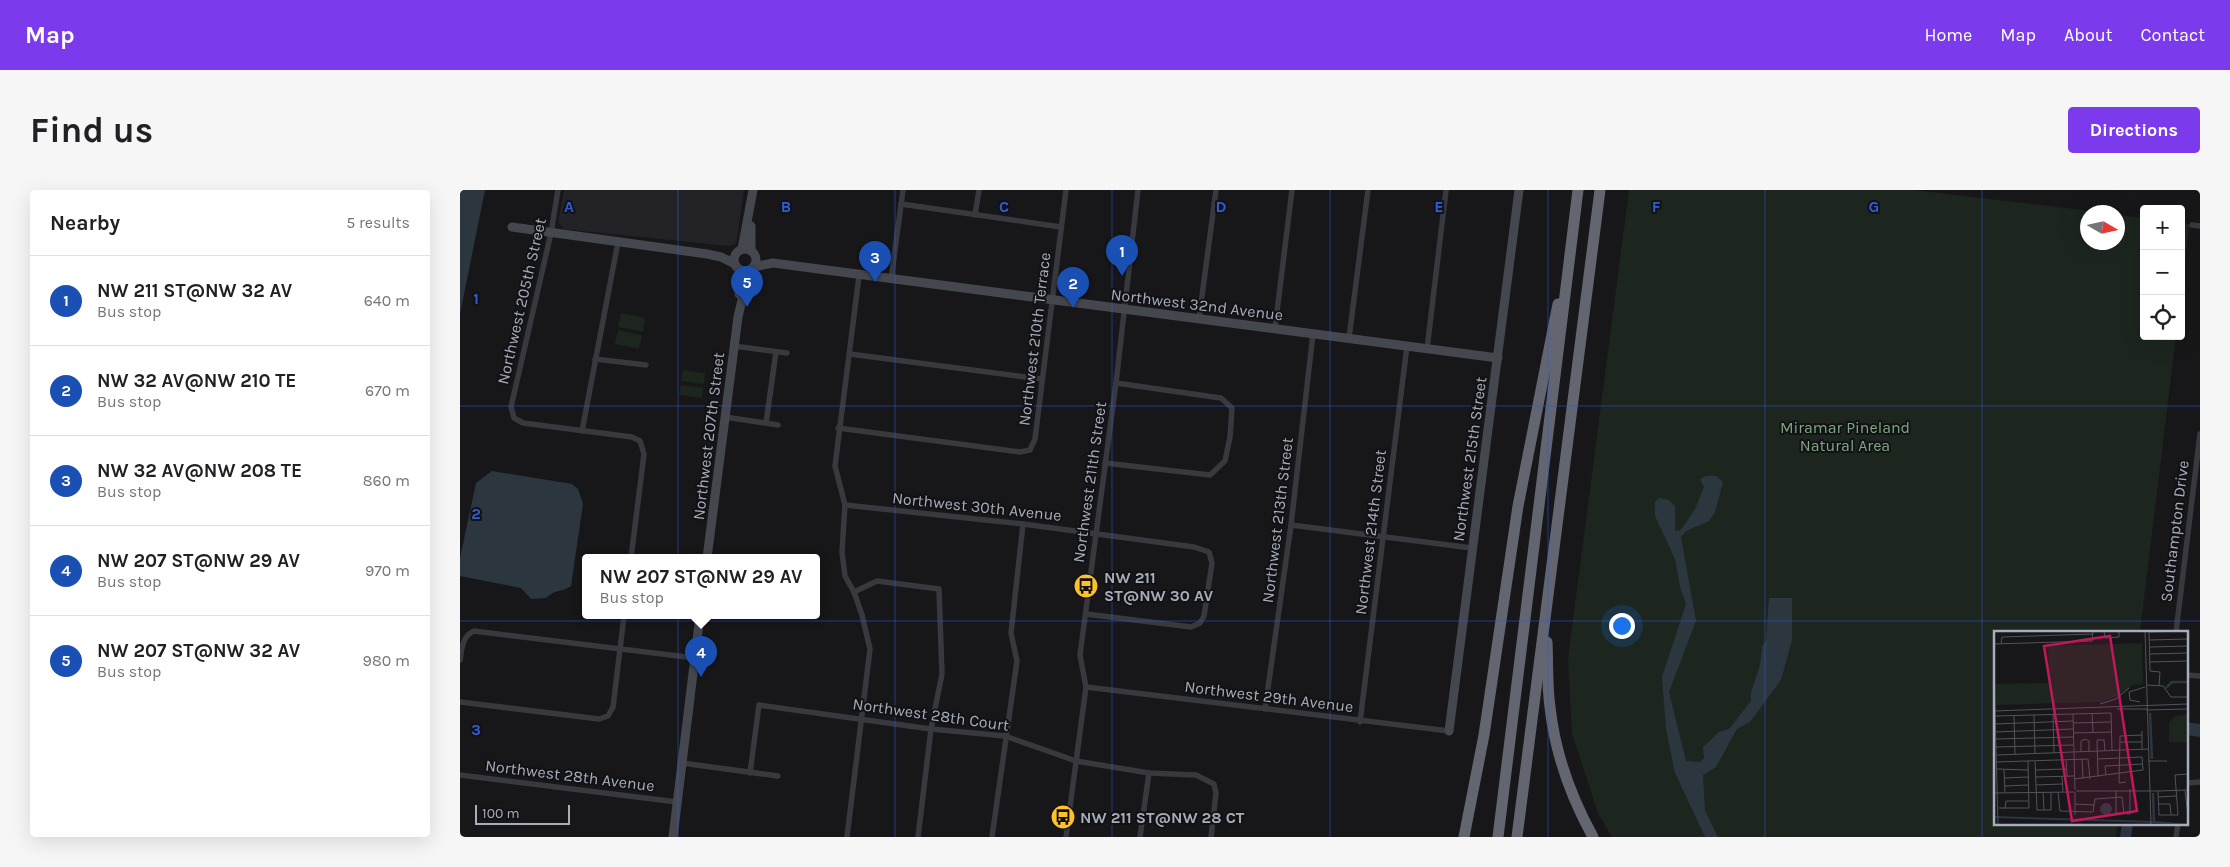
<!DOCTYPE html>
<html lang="en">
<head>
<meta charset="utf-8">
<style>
  body { margin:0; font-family:Karla,sans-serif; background:#f6f6f6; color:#202124 }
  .controls { position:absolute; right:15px; top:15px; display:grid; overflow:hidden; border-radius:5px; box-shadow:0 5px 20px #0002 }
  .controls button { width:45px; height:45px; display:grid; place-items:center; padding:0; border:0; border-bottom:1px solid #e0e0e0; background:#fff; color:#202124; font:25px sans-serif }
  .compass { position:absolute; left:1620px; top:15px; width:45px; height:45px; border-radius:50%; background:#fff; box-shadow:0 5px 20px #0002; rotate:99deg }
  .scale { position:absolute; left:15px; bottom:12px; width:95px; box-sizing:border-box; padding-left:5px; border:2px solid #a8adbb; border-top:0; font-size:14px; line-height:18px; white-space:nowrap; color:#a8adbb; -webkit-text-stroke:4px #121215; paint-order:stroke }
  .you { position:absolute; left:1161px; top:435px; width:18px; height:18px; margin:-12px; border:4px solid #fff; border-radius:50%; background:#1a73e8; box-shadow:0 0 0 8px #1a73e833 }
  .badge { display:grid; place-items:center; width:32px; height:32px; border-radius:50%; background:#7c3aed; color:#fff; font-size:16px; font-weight:700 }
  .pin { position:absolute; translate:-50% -41px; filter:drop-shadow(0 1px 2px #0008) }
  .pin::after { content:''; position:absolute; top:26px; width:18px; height:15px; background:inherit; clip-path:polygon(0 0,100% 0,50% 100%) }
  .popup { position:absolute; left:122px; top:364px; width:238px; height:65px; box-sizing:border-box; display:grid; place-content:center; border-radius:5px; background:#fff; filter:drop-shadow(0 1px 4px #0005); font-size:16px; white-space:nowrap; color:#757577 }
  .popup b { font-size:19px; color:#202124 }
  .popup::after { content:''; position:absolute; left:50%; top:100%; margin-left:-10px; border:10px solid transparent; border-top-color:#fff }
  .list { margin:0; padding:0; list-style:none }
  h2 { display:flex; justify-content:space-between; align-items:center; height:65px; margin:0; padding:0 20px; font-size:21px }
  h2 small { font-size:16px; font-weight:400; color:#757577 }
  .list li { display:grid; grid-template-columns:32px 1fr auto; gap:15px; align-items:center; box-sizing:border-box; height:90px; padding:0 20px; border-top:1px solid #e0e0e0 }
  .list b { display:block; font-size:19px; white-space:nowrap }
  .list p { margin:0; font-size:16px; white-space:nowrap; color:#757577 }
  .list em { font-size:16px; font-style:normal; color:#757577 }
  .icon { flex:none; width:28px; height:28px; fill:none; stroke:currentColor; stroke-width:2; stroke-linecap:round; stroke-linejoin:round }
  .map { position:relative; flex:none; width:1740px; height:647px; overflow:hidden; border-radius:5px }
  header { display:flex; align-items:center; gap:30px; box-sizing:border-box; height:70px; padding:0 25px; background:#7c3aed; color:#fff }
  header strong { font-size:24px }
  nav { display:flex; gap:28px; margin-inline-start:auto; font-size:18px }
  .intro { display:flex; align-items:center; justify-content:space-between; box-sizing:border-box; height:120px; padding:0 30px }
  h1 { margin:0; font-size:35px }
  .button { padding:12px 22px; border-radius:5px; background:#7c3aed; color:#fff; font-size:18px; font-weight:700 }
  main { display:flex; gap:30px; padding:0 30px }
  aside { flex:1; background:#fff; border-radius:5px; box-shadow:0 5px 20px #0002 }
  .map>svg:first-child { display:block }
  .built { fill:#232327 }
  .green { fill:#1c251e }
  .water { fill:#2c363f }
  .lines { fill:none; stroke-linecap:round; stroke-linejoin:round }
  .street { stroke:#38383f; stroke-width:5.5 }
  .secondary { stroke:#45474f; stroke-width:9 }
  .highway { stroke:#636670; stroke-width:11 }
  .grid { fill:none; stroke:#325cd4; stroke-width:1; stroke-opacity:0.55 }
  .labels { text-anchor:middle; stroke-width:4; stroke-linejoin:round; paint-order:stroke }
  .street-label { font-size:16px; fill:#a8adbb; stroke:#121215 }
  .park-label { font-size:16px; fill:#7da882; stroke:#121215 }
  .poi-label { font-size:16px; font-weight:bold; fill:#a8adbb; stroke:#121215; text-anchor:start }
  .inset-river { fill:none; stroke:#2c363f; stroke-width:2.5 }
  .inset-road { fill:none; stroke:#51535a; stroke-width:1 }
  .view { fill:#c2185b; fill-opacity:0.15; stroke:#c2185b; stroke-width:2.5 }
  .inset-edge { fill:none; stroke:#a8adbb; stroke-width:2.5 }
  .grid-label { font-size:16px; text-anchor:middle; font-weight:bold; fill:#325cd4; stroke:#121215; stroke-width:4; stroke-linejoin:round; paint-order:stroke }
</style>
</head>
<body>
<header>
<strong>Map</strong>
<nav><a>Home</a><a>Map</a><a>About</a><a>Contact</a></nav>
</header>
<div class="intro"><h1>Find us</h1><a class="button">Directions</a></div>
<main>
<aside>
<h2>Nearby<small>5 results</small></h2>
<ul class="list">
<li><span class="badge" style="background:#1a4fb4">1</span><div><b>NW 211 ST@NW 32 AV</b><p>Bus stop</p></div><em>640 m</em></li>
<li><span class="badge" style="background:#1a4fb4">2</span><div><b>NW 32 AV@NW 210 TE</b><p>Bus stop</p></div><em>670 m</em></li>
<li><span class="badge" style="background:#1a4fb4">3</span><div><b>NW 32 AV@NW 208 TE</b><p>Bus stop</p></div><em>860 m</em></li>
<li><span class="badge" style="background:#1a4fb4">4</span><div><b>NW 207 ST@NW 29 AV</b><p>Bus stop</p></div><em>970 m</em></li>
<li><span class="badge" style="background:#1a4fb4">5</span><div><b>NW 207 ST@NW 32 AV</b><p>Bus stop</p></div><em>980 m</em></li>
</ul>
</aside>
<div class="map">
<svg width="1740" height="647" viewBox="0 0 1740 647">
  <rect width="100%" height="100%" fill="#17171a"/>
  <polygon class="built" points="104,0 284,0 276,54 269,56 104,39 98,32"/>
  <g class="green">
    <polygon points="1169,0 1453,0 1640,22 1628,22 1628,52 1658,52 1658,25 1684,28 1684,146 1716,146 1680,442 1535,442 1535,633 1658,633 1656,647 1152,647 1138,623 1112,544 1108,468"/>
    <polygon points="1721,32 1732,35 1729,38 1721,101"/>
    <polygon points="161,123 185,128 183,142 158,137"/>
    <polygon points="158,140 182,145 179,159 155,154"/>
    <polygon points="223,180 245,183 244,194 221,191"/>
    <polygon points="221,195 243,198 242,208 219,205"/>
  </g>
  <g class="water">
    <polygon points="0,0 25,0 0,124"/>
    <path d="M 32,281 L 112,294 L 118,299 L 123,314 L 111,396 C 101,403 97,398 86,408 L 71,409 L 61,398 L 0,386 L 0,368 L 16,293 Z"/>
    <polygon points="1246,286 1256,286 1263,292 1255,322 1249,331 1226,341 1221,347 1236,431 1209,502 1226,571 1240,572 1244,568 1243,557 1259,542 1269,539 1291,511 1291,503 1300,475 1302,457 1306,450 1309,408 1332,408 1332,450 1321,490 1290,532 1277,539 1256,577 1243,585 1245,621 1258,647 1245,647 1215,583 1206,539 1202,487 1226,414 1220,397 1215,369 1195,326 1195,312 1199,308 1209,310 1215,316 1215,341 1221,340 1235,319 1244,297 1240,289"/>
    <polygon points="1726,532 1740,534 1740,547 1726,545"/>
    <polygon points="1662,633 1673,633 1671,647 1660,647"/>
  </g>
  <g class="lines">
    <g class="street">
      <polyline points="98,0 91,43 51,217 54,228 63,233 172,247 180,251 184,264 171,368"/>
      <polyline points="441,14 601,37"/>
      <polyline points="515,25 519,0"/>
      <polyline points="1732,35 1740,36"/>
      <polyline points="431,90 443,0"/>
      <polyline points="739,129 756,0"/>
      <polyline points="815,138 832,0"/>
      <polyline points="889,148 908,0"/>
      <polyline points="274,156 327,163"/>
      <polyline points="967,159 986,0"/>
      <polyline points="390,164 581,189"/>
      <polyline points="135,169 186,175"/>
      <polyline points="265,227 318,235"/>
      <polyline points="306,233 316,162"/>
      <polyline points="378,238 560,262 570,260 575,249 606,0"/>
      <polyline points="122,241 158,52"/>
      <polyline points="645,273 750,285 765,271 770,247 772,218 761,208 656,193"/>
      <polyline points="385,315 563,334 734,357 749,362 752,373 744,426 740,433 731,437 626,424"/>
      <polyline points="831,335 1012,358"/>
      <polyline points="394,402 417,391 479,399 482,484 471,539 458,647"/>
      <polyline points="1716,442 1740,244"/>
      <path d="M 0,470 C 2,459 2,446 14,441 L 235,468"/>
      <polyline points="1726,485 1740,486"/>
      <polyline points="626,497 989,541"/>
      <polyline points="0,512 139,529 148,526 153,517 164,426"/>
      <polyline points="805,519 831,335 853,144"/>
      <polyline points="900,532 947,156"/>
      <polyline points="222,573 318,586"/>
      <polyline points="290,583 299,515 471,539 545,546 616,571 689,583 736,585 754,594 756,603 751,647"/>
      <polyline points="0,585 217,612"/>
      <polyline points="1726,593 1740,592"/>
      <polyline points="387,647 410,459 402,425 394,402 385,386 382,362 385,315 375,276 399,86"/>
      <polyline points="532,647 557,471 551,443 563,334"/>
      <polyline points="606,647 626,497 620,465 656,193 678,0"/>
      <polyline points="680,647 689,583"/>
      <polyline points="1716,647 1718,633"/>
    </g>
    <g class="secondary">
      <polyline points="291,36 291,61"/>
      <polyline points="52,37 247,64 261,67 275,74"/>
      <circle cx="285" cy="70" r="11"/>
      <polyline points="282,59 293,0"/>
      <polyline points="293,77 313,73 1038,168"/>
      <polyline points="279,104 279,79"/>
      <polyline points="247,368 278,127 289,80"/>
      <polyline points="989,541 1059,0"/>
      <polyline points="213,647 240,426"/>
    </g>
    <g class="highway">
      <path d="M 1087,452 C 1088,474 1087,496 1090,517 C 1095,563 1111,607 1133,647"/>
      <polyline points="1004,647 1024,545 1058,316 1098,114"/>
      <polyline points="1038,647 1118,0"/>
      <polyline points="1057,647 1140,0"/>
    </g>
  </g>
  <path class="grid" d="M 218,0 L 218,647M 435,0 L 435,647M 652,0 L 652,647M 870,0 L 870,647M 1088,0 L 1088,647M 1305,0 L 1305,647M 1522,0 L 1522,647M 0,216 L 1740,216M 0,431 L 1740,431"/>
  <defs>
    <symbol id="bus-disc" viewBox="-11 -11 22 22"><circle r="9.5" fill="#ffc12a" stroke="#121215"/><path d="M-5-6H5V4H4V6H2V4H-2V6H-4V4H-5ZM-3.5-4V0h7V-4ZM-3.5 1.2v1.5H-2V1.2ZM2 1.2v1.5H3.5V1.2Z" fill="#111"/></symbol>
  </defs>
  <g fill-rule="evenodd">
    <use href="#bus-disc" x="612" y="382" width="28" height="28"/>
    <use href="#bus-disc" x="589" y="613" width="28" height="28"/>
  </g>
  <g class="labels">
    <g class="street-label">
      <text transform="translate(61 111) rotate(-77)" y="6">Northwest 205th Street</text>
      <text transform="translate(737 114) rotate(7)" y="6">Northwest 32nd Avenue</text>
      <text transform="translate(574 149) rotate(-83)" y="6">Northwest 210th Terrace</text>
      <text transform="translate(248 246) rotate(-83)" y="6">Northwest 207th Street</text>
      <text transform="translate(1009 269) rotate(-82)" y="6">Northwest 215th Street</text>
      <text transform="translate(629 292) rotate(-82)" y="6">Northwest 211th Street</text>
      <text transform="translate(517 316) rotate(6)" y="6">Northwest 30th Avenue</text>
      <text transform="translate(817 330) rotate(-83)" y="6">Northwest 213th Street</text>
      <text transform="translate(1714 341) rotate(-83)" y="6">Southampton Drive</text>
      <text transform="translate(910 342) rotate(-83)" y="6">Northwest 214th Street</text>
      <text transform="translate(809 506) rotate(7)" y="6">Northwest 29th Avenue</text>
      <text transform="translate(471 524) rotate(8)" y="6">Northwest 28th Court</text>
      <text transform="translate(110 585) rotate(7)" y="6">Northwest 28th Avenue</text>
    </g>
    <g class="park-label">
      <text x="1385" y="243">Miramar Pineland<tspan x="1385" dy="18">Natural Area</tspan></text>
    </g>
    <g class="poi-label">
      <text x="644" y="393">NW 211<tspan x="644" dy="18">ST@NW 30 AV</tspan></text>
      <text x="620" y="633">NW 211 ST@NW 28 CT</text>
    </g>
  </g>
  <g transform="translate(1534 441)">
    <rect width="194" height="194" fill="#17171a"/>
    <path d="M 148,12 L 149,53 L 139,54 L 123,66 L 108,71 L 2,74 L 0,53 L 55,52 L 54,15 ZM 194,83 L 194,112 L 175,111 L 175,91 L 181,85 Z" fill="#1c251e"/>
    <path d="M106 178a6 6 0 1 1 12 0a6 6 0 1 1-12 0ZM 0,185 L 160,190 L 194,193 L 0,187 Z" fill="#2c363f"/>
    <path class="inset-river" d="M 172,57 L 178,51 L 194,51M 156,82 L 158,128M 159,162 L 160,192"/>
    <path class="inset-road" d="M 110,0 L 111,7 L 125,6 L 125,0M 151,0 L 157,193M 155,0 L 156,40 L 166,41 L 165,55M 155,1 L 188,0M 155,9 L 194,8M 0,13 L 98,10 L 99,0M 7,13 L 8,6 L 99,3M 156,16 L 194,15M 156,23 L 194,22M 156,31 L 194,30M 0,41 L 4,193M 153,54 L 169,55 L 177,66 L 194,66M 146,71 L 136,69 L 135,61 L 151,56M 106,73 L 122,68 L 135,57M 123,78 L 154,78M 152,79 L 194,78M 0,80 L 194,73M 98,82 L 99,101M 79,83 L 81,159M 40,84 L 41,122M 59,84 L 60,122M 1,85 L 117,82 L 118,119M 20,85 L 21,123M 79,92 L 117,91M 1,93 L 79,90M 148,100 L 148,118M 1,101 L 79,98M 79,102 L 118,101M 1,108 L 79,106M 126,111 L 148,111M 2,116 L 79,114M 87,121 L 87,110 L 91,108 L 95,110 L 95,121M 3,124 L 155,118M 88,128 L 89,148M 72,129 L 73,145M 41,130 L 43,179 L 57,179 L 57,161M 154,130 L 173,130M 2,131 L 94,128 L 96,148M 3,138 L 34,139M 10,139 L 11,162M 41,139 L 72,138M 112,144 L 111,135 L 149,133M 42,146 L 80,145M 68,146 L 69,161M 104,146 L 103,109 L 110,109 L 111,120M 10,147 L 34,146M 80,148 L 149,139 L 148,126 L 103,128M 132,151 L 125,152 L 126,105 L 148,104M 42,154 L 68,153M 11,155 L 34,154M 82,160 L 164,160M 122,160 L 122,182 L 136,183 L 136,158M 164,160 L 165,184 L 184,184 L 181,144 L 194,143M 164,160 L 194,159M 191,160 L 194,184M 49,161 L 50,179M 64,161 L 66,180 L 99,181 L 101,168 L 128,166 L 130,183M 0,162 L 80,161M 164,166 L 182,165M 81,173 L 100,174M 164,173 L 176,173 L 177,184M 5,177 L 35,177 L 34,130M 11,178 L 12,170 L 34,170M 81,184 L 81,161"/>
    <path class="view" d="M 116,5 L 143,180 L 78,190 L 50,15 Z"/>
    <rect width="194" height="194" class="inset-edge"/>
  </g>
  <g class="grid-label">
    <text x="109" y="22">A</text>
    <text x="326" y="22">B</text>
    <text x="544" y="22">C</text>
    <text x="761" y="22">D</text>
    <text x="979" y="22">E</text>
    <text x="1196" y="22">F</text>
    <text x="1414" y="22">G</text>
    <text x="16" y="114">1</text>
    <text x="16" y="329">2</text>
    <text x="16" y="545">3</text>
  </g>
</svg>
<div class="controls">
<button>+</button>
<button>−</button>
<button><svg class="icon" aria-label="locate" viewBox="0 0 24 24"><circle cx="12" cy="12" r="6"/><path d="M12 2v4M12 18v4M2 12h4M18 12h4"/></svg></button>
</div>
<svg class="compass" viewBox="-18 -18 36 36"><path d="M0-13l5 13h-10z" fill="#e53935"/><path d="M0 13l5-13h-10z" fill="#757577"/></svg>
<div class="scale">100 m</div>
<div class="you"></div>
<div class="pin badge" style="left:662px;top:86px;background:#1a4fb4">1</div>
<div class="pin badge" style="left:613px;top:118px;background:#1a4fb4">2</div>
<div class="pin badge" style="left:415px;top:92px;background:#1a4fb4">3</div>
<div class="pin badge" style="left:241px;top:487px;background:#1a4fb4">4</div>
<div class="popup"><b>NW 207 ST@NW 29 AV</b>Bus stop</div>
<div class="pin badge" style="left:287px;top:117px;background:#1a4fb4">5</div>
</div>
</main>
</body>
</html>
